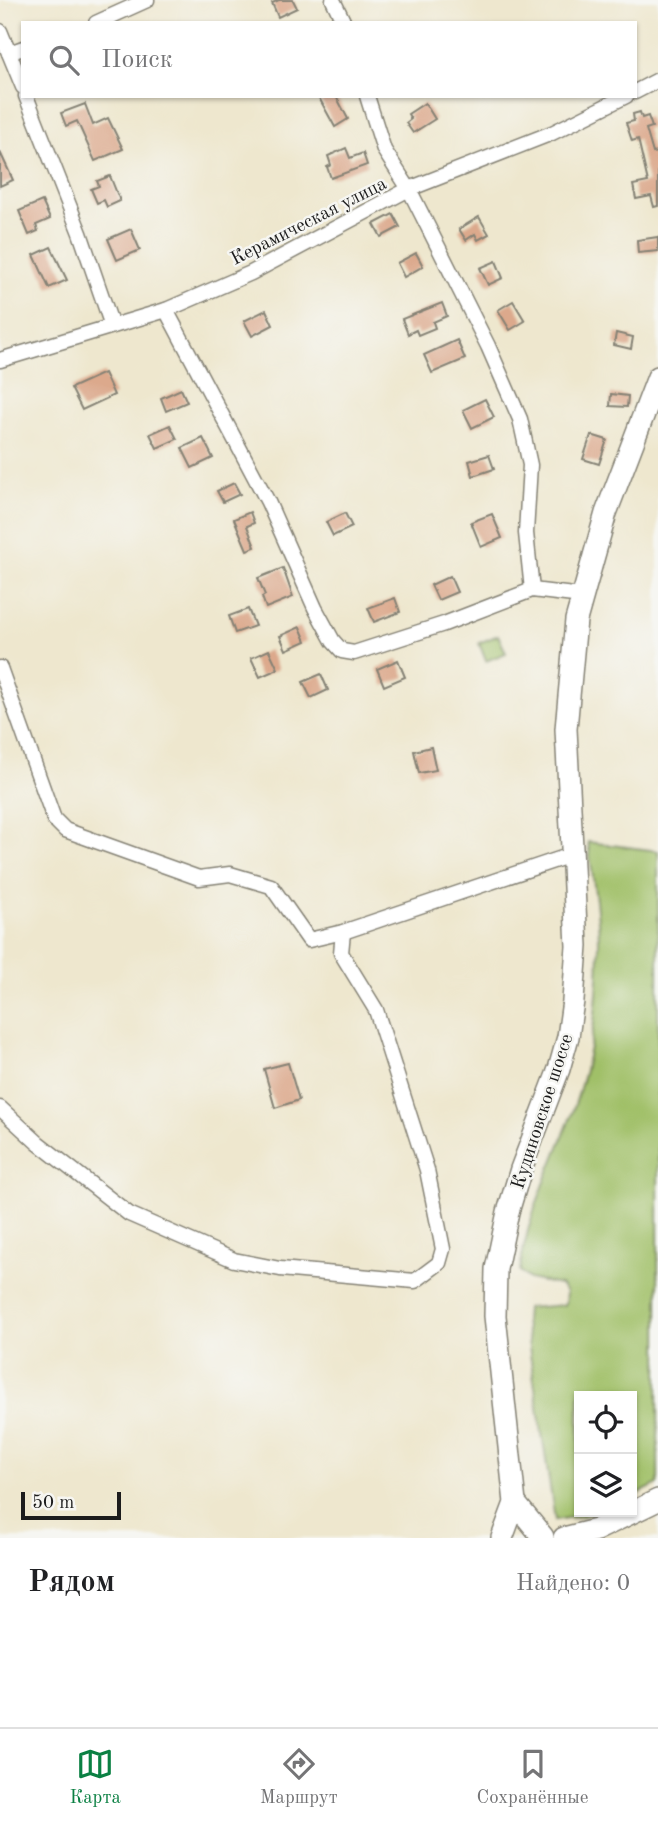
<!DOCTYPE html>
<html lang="ru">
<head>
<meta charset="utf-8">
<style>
  body { margin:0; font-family:"Old Standard TT",serif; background:#f2f2f2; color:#202124 }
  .controls { position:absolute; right:21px; bottom:21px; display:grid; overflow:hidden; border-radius:0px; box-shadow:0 2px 5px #0004 }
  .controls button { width:63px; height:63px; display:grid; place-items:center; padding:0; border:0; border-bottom:2px solid #e0e0e0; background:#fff; color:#202124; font:35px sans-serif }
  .scale { position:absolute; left:21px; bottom:18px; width:100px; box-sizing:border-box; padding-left:7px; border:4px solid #1c1c1c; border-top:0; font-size:19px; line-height:24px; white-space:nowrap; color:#1c1c1c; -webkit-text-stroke:5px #f6f6f2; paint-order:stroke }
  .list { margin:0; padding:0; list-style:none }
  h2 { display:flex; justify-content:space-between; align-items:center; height:91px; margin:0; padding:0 28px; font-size:30px }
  h2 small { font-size:23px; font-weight:400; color:#757577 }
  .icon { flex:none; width:38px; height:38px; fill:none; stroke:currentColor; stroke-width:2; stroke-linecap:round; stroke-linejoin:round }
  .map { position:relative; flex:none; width:658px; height:1538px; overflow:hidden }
  .search { position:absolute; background:#fff; box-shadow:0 2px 5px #0004; left:21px; right:21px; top:21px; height:77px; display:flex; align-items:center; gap:18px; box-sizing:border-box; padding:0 24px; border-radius:0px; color:#757577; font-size:26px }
  .sheet { height:189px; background:#fff }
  nav { display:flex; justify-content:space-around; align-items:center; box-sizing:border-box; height:98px; border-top:2px solid #e0e0e0; background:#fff; font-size:19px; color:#757577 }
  nav a { display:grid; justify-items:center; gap:4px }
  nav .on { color:#0b8043 }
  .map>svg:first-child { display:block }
  .green { fill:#a0c068; stroke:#5e6e42; stroke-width:2 }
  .building { fill:#dca98c }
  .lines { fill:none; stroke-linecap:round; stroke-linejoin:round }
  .minor-casing { stroke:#858275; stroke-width:17 }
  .secondary-casing { stroke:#858275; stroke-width:24 }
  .minor { stroke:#fff; stroke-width:14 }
  .secondary { stroke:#fff; stroke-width:21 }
  .labels { text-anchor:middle; stroke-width:5; stroke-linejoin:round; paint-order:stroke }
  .street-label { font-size:19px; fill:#1c1c1c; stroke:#f6f6f2 }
</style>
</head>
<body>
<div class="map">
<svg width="658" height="1538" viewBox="0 0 658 1538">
  <rect width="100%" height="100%" fill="#f6f6f2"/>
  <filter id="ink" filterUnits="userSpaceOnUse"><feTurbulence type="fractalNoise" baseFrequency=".0143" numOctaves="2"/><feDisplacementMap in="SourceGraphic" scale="14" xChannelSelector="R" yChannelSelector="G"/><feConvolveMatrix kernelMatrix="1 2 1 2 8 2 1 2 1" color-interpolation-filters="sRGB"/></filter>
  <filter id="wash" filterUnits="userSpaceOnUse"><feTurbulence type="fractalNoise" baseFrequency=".00686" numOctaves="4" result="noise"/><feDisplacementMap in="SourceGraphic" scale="28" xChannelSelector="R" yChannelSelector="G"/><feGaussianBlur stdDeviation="1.57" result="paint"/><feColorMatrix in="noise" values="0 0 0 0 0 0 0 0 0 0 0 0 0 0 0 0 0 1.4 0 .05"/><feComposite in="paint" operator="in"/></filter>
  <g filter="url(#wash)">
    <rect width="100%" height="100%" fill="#eee7ce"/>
    <g class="green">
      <polygon points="498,635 506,653 486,661 479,643"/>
      <path d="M 588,842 L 658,851 L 658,1484 L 632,1497 L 632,1396 L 579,1396 L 579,1512 L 603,1512 L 555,1520 L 525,1321 L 526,1308 L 565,1305 L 566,1292 L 560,1285 L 529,1279 L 520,1271 C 527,1208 560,1154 578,1095 C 594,1045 599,994 599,943 C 599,909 592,875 588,842 Z"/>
    </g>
    <g id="blocks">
      <g class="building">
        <polygon points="279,0 293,0 297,8 278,17 272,3"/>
        <polygon points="318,96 336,96 348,119 335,127"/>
        <polygon points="425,103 435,119 413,133 406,123 411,119 408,114"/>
        <polygon points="85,104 93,125 108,118 123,149 95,161 77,121 66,126 61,113"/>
        <polygon points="640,112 642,118 648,116 652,127 646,129 653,153 658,152 658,206 654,207 651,196 636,199 633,185 648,182 638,139 632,141 626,123 634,121 633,114"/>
        <polygon points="346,148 350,158 363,153 367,165 331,178 327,167 331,165 328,156"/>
        <polygon points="0,152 13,180 0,186"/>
        <polygon points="110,176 120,201 107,207 104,200 97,203 91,189 99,186 97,181"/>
        <polygon points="42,201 50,219 36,225 38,231 29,235 19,211"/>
        <polygon points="393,214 400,227 381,237 374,224"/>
        <polygon points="479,217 489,234 478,240 475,234 466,240 459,229"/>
        <polygon points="131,229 140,250 117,260 108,239"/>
        <polygon points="658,237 658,251 638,253 637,240"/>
        <polygon points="51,247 67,280 49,288 34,255"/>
        <polygon points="416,253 423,266 404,277 397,263"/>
        <polygon points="496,261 503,278 488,285 480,268"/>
        <polygon points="513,301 525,321 510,330 498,310"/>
        <polygon points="442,303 447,316 433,322 435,328 418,335 416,330 408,334 402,319"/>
        <polygon points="266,310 273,325 252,336 244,321"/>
        <polygon points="616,333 633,337 631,349 614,345"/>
        <polygon points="457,340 465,359 432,373 424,355"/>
        <polygon points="104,373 114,395 82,410 71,388"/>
        <polygon points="181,389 187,402 166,411 161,398"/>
        <polygon points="611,394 628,396 627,407 610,406"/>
        <polygon points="485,399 494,417 472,428 463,410"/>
        <polygon points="170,425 177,439 157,448 150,434"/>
        <polygon points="591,435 607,440 599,464 583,459"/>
        <polygon points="203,438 213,458 192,468 182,448"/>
        <polygon points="489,455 494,469 473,476 469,461"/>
        <polygon points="234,483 240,494 223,502 217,491"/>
        <polygon points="250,512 254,523 247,526 255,547 247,550 234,519"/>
        <polygon points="345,513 352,527 333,536 326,522"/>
        <polygon points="492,514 502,538 481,547 471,522"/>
        <polygon points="283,568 293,597 266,608 262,597 265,595 258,578"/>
        <polygon points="450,576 457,592 438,600 431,585"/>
        <polygon points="395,598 400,612 374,622 368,608"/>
        <polygon points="248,609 255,626 235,633 229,616"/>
        <polygon points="300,627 306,641 286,650 280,636"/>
        <polygon points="269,650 278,669 260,677 251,658"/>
        <polygon points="398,660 405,677 384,686 377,669"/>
        <polygon points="321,674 328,690 311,698 303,682"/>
        <polygon points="431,747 436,770 419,773 414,751"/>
        <polygon points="288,1063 299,1100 275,1108 264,1069"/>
      </g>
    </g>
  </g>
  <g filter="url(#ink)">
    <use href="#blocks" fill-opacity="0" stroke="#858275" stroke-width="2"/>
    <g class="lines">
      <defs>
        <g id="minor">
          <polyline points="333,0 344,23"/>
          <polyline points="96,23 147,0"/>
          <polyline points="0,31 23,87"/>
          <polyline points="9,53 23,48"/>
          <polyline points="635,92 658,80"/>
          <polyline points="26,96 80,233 112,326"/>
          <polyline points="367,96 384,150 409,189 488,346 520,419 530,465 526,533 532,590"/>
          <polyline points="166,310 268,502 315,608 333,641 342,651 354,653 444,624 532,590 582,596"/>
          <polyline points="0,360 166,310 251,273 409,189 552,133 626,96"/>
          <polyline points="0,668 54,819 65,830 199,878 230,874 271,886 309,940 343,932 571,855"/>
          <polyline points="0,1108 38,1143 129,1214 234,1260 280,1269 415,1281 439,1263 443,1249 427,1170 376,1010 341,953 343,932"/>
        </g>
        <g id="secondary">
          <polyline points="515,1503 543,1537"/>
          <polyline points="502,1538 515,1503 495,1316 496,1269 508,1212 521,1169 559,1069 568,1037 573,1001 577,946 566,729 576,620 606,513 658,377"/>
          <polyline points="564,1538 596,1530 658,1500"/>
        </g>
      </defs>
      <use href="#minor" class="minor-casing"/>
      <use href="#secondary" class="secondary-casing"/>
      <use href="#minor" class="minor"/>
      <use href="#secondary" class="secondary"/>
    </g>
  </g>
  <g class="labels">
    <g class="street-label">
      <text transform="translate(308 220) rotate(-27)" y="7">Керамическая улица</text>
      <text transform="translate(541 1111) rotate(-72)" y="7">Кудиновское шоссе</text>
    </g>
  </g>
</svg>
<div class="controls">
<button><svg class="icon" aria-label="locate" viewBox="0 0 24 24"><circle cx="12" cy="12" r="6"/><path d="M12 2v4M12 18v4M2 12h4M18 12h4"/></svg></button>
<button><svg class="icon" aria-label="layers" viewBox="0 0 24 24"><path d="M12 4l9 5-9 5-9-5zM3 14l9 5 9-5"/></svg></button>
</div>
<div class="scale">50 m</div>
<div class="search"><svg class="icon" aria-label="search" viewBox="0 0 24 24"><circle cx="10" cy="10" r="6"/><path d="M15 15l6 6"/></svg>Поиск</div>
</div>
<section class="sheet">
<h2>Рядом<small>Найдено: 0</small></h2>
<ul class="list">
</ul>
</section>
<nav>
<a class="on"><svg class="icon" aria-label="map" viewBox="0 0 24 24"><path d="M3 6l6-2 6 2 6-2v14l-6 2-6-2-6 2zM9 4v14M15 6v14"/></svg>Карта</a>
<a><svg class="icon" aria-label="directions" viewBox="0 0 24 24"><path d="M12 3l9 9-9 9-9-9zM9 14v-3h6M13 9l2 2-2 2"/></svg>Маршрут</a>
<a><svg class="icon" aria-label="saved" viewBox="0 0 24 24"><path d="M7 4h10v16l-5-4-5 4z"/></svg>Сохранённые</a>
</nav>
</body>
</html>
